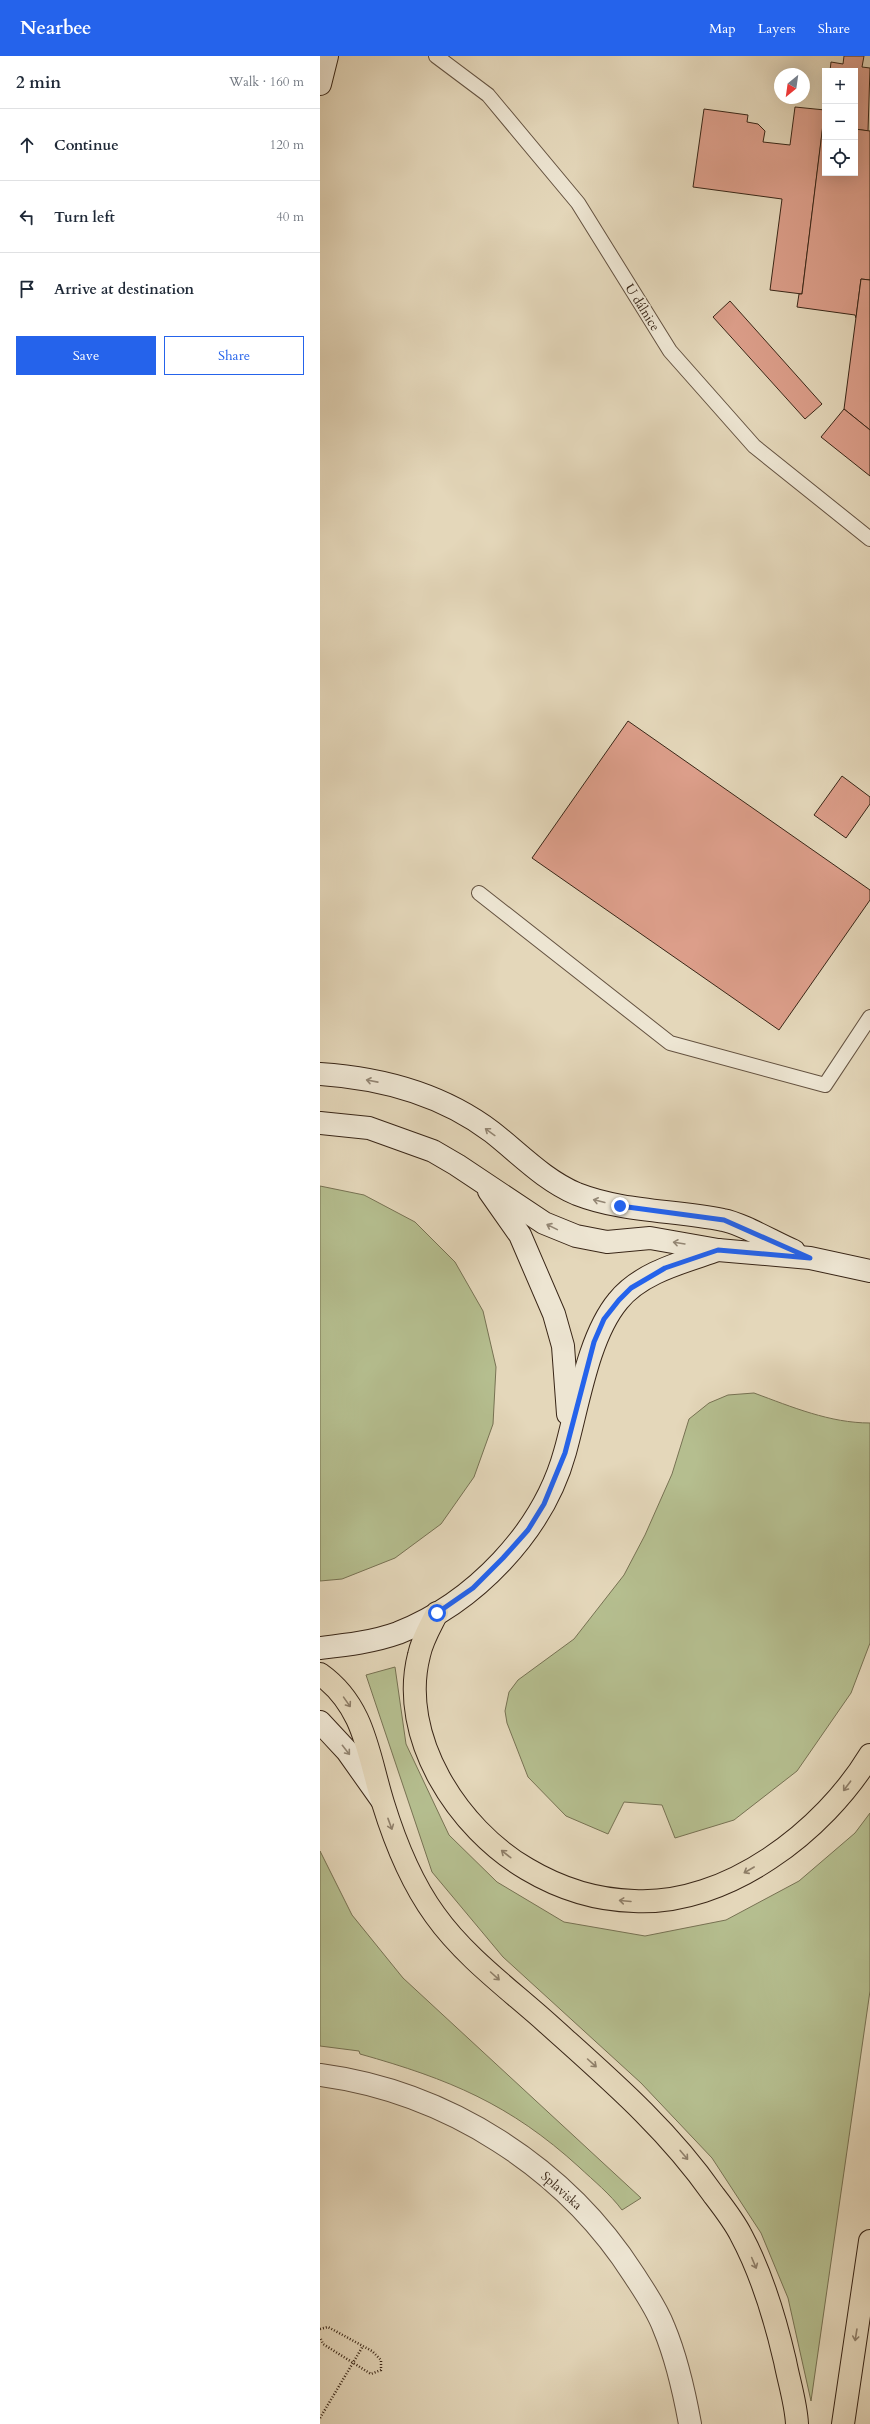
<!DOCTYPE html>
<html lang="en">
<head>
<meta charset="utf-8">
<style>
  body { margin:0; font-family:Cardo,serif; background:#f2f2f3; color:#1f2937 }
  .controls { position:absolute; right:12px; top:12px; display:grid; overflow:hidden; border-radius:0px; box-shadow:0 4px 16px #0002 }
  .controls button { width:36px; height:36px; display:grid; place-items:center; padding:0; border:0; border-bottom:1px solid #e0e1e3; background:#fff; color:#1f2937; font:20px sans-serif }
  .compass { position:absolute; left:454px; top:12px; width:36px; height:36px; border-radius:50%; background:#fff; box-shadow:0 4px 16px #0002; rotate:209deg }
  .stop { position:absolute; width:12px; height:12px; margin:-9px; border:3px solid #2563eb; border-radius:50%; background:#fff }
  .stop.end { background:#2563eb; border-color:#fff; box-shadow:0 1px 4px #0008 }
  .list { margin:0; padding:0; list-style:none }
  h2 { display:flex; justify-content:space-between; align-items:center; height:52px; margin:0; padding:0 16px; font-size:17px }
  h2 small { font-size:13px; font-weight:400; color:#747a83 }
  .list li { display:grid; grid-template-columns:26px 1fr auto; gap:12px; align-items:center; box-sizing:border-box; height:72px; padding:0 16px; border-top:1px solid #e0e1e3 }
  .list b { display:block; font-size:15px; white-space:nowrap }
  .list em { font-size:13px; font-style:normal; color:#747a83 }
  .actions { display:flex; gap:8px; padding:12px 16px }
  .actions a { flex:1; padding:9px 0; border:1px solid #2563eb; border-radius:0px; text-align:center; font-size:14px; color:#2563eb }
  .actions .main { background:#2563eb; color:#fff }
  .icon { flex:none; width:22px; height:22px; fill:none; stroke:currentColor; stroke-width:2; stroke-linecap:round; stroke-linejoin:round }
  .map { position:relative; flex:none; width:550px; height:2368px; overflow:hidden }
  header { display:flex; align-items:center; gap:24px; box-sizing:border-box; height:56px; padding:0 20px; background:#2563eb; color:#fff }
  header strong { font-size:19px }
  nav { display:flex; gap:22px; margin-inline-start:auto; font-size:14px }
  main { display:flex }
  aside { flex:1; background:#fff }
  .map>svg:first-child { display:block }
  .green { fill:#b5be8f; stroke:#777253 }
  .building { fill:#dc9e8a; stroke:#392617 }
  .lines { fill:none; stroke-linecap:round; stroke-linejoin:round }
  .lane-casing { stroke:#645240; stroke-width:16 }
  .street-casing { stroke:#645240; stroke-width:24 }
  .secondary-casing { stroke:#392617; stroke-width:24 }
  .highway-casing { stroke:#392617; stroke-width:24 }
  .path { stroke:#392617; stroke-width:2.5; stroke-dasharray:1 2; stroke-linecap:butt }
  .lane { stroke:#ede5d2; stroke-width:14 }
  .street { stroke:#ede5d2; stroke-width:22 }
  .secondary { stroke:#ede5d2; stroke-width:22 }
  .highway { stroke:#e4d7ba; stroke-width:22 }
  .oneway { stroke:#938674 }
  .oneway2 { stroke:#8e7e68 }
  .route { stroke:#2563eb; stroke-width:5 }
  .labels { text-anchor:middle; stroke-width:3.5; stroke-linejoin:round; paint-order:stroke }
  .street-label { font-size:13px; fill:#392617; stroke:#ede5d2 }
</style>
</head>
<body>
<header>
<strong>Nearbee</strong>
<nav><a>Map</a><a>Layers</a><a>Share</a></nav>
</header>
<main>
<aside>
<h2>2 min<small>Walk · 160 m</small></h2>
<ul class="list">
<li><svg class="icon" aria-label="ahead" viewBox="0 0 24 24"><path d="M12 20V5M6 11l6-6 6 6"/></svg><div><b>Continue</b></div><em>120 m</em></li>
<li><svg class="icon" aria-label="left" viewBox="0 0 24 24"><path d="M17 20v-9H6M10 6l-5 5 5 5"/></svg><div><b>Turn left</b></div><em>40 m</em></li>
<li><svg class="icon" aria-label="arrive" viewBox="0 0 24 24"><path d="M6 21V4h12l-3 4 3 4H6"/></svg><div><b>Arrive at destination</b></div></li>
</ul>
<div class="actions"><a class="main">Save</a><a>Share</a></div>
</aside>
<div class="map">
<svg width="550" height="2368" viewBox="0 0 550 2368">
  <rect width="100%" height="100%" fill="#e4d7ba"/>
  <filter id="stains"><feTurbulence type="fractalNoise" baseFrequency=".005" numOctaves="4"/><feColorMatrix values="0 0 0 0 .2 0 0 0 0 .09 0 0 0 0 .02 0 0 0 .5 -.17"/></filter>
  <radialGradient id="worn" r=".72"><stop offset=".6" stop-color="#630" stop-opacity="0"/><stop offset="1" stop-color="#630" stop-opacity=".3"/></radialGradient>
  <g class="green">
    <polygon points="0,1130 44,1139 95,1166 135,1206 163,1255 176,1311 173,1368 154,1421 121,1468 75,1502 22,1523 0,1525"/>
    <path d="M 434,1337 C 472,1351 510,1367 550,1367 L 550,1587 L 531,1637 L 477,1715 L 414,1764 L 355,1782 L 342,1749 L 304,1746 L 288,1778 L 246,1760 L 208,1721 L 187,1667 L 185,1655 L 189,1636 L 198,1624 L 254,1583 L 304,1519 L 325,1479 L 352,1418 L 369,1363 L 389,1347 L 408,1339 Z"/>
    <polygon points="75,1611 86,1688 129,1779 177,1826 244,1866 325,1880 406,1864 479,1825 535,1777 550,1757 550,1935 491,2345 468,2242 441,2177 392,2102 321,2027 183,1901 112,1816 46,1619"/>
    <path d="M 0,1795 L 32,1859 L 83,1922 L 321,2142 L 302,2154 C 290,2138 274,2125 259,2111 C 190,2048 129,2023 40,1998 L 39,1995 L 0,1990 Z"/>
  </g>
  <g class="building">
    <polygon points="524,0 544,0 542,11 550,12 548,75 535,73 535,15 510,15 511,6 523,8"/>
    <polygon points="475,51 505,54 482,238 450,234 462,143 373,131 384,53 428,59 427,66 438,68 445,75 443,86 470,89"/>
    <polygon points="503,68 505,69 505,117 535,117 535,73 550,75 550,224 541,223 536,262 535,259 477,251 479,238 482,238"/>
    <polygon points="541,223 550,224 550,374 524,353"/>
    <polygon points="410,245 502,348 485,363 393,261"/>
    <polygon points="524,353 550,374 550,420 501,381"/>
    <polygon points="308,665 550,834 550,844 459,974 212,802"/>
    <polygon points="522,720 550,741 550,748 526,782 494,759"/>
  </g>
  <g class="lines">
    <defs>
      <g id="lane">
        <polyline points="116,0 168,39 258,147 350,295 434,390 550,483"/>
        <polyline points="159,837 350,987 505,1029 550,961"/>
      </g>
      <path id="street" d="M 0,2019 C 127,2036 245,2111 314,2219 C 325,2236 337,2253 344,2272 C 357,2303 364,2335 370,2368"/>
      <g id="secondary">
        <polyline points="0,28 7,0"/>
        <path d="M 0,1018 C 61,1022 123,1039 172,1076 C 200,1098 224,1124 257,1138 C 303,1156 354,1154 403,1164 C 421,1167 455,1187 474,1195"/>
        <polyline points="0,1067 49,1072 113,1095 137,1109 224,1167 256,1180 287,1186 330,1182 398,1194 490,1202 550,1215"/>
        <polyline points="169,1135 200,1179 234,1258 243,1290 248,1358"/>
        <path d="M 0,1592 C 26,1589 53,1586 78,1577 C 154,1547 223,1476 245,1396 C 258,1350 268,1281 298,1245 C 321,1216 364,1206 398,1194"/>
        <polyline points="0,1666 27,1695 61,1743"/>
      </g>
      <g id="highway">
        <path d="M 117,1557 C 110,1571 102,1584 99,1599 C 78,1681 138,1773 207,1813 C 239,1832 276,1844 314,1845 C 407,1850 504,1775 550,1699"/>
        <path d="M 0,1618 C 45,1650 48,1699 63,1747 C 75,1786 91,1826 115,1859 C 145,1901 189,1933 227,1967 C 287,2021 347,2072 393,2138 C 403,2151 414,2165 421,2179 C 442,2218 455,2262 465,2305 C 469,2326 476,2347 477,2368"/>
        <polyline points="523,2368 550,2185"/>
      </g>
    </defs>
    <use href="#lane" class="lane-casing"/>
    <use href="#street" class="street-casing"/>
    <use href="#secondary" class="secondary-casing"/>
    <use href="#highway" class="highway-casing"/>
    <g class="path">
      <polyline points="0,2273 8,2271 52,2295 61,2304 61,2314 51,2318 3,2288 0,2281"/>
      <polyline points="0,2362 43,2290"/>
    </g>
    <use href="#lane" class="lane"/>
    <use href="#street" class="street"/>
    <use href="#secondary" class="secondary"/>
    <use href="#highway" class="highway"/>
  </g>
  <defs><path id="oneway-shaft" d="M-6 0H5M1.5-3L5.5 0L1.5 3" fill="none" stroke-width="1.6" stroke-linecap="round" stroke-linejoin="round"/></defs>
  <g class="oneway">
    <use href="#oneway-shaft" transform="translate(52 1025) rotate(-169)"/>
    <use href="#oneway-shaft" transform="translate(170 1076) rotate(-144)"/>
    <use href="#oneway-shaft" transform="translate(279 1145) rotate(-166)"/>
    <use href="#oneway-shaft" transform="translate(232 1171) rotate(-154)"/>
    <use href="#oneway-shaft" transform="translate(359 1187) rotate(-171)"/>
    <use href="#oneway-shaft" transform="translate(26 1694) rotate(52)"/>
  </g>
  <g class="oneway2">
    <use href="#oneway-shaft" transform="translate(27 1646) rotate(55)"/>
    <use href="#oneway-shaft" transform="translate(527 1730) rotate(127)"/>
    <use href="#oneway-shaft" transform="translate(70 1768) rotate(70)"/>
    <use href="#oneway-shaft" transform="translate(186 1798) rotate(-142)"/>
    <use href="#oneway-shaft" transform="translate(429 1814) rotate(150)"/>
    <use href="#oneway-shaft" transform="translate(305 1845) rotate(-175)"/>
    <use href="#oneway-shaft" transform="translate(175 1920) rotate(42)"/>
    <use href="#oneway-shaft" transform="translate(272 2007) rotate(42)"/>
    <use href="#oneway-shaft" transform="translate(364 2099) rotate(50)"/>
    <use href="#oneway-shaft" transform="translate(434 2207) rotate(67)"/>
    <use href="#oneway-shaft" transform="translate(536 2279) rotate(99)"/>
  </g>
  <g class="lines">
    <polyline class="route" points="117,1557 153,1532 183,1502 208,1474 224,1448 245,1397 274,1286 284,1263 299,1244 311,1232 345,1212 398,1194 490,1202 404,1164 300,1150"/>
  </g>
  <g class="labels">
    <g class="street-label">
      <text transform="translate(323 251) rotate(58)" y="5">U dálnice</text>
      <text transform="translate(242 2134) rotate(42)" y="5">Splaviska</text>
    </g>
  </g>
  <rect width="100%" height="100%" filter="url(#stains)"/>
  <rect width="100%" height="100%" fill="url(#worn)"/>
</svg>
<div class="controls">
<button>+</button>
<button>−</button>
<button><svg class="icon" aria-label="locate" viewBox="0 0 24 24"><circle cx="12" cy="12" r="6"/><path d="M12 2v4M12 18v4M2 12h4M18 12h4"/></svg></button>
</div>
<svg class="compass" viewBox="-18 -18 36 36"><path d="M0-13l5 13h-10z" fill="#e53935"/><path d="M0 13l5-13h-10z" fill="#747a83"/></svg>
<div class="stop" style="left:117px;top:1557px"></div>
<div class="stop end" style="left:300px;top:1150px"></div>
</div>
</main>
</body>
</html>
